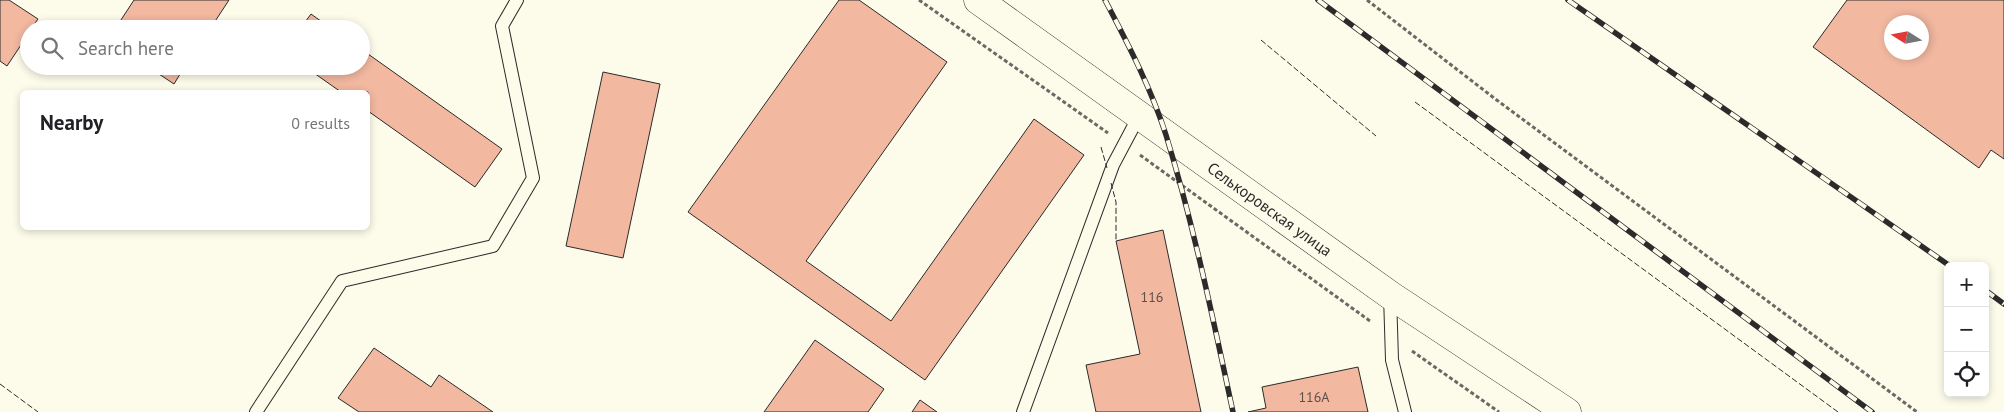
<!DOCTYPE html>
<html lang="en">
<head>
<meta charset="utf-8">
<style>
  body { margin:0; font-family:"PT Sans",sans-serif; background:#f6f6f6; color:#202124 }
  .controls { position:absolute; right:15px; bottom:15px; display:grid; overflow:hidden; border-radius:8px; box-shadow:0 2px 8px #0003 }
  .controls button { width:45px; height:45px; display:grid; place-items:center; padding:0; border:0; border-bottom:1px solid #e0e0e0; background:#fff; color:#202124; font:25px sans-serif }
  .compass { position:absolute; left:1884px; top:15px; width:45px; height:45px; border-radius:50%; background:#fff; box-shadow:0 2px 8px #0003; rotate:281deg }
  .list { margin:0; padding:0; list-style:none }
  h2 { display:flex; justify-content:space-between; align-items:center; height:65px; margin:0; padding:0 20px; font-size:21px }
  h2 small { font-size:16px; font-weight:400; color:#757577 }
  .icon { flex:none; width:28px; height:28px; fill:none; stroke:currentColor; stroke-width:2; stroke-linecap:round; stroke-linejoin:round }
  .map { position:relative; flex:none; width:2004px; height:412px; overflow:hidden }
  .search { position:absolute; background:#fff; box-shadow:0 2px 8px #0003; left:20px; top:20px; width:350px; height:55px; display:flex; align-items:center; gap:12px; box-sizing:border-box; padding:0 18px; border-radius:28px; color:#757577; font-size:19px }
  .panel { position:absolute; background:#fff; box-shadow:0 2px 8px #0003; left:20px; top:90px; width:350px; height:140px; border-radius:8px }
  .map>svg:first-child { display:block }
  .building { fill:#f2b8a0; stroke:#2b2b2b; fill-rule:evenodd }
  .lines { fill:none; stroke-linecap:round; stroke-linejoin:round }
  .lane-casing { stroke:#2b2b2b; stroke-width:14 }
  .primary-casing { stroke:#2b2b2b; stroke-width:29 }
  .path { stroke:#6a6964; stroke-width:3; stroke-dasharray:4 2.5; stroke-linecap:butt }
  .lane { stroke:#fdfbea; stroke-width:12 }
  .primary { stroke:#fdfbea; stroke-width:28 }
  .rail-casing { stroke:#2b2b2b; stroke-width:5.5 }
  .rail { stroke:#fdfbea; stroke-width:4; stroke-dasharray:11; stroke-linecap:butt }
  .fence { stroke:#2b2b2b; stroke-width:1; stroke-dasharray:6 2.5; stroke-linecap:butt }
  .labels { text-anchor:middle; stroke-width:4; stroke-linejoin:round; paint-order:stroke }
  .number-label { font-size:14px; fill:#5d4e48 }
  .street-label { font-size:16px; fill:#2b2b2b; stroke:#fdfbea }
</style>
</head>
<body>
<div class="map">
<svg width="2004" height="412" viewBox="0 0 2004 412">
  <rect width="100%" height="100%" fill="#fdfbea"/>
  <g class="building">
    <polygon points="0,0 9,0 38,19 31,29 29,29 29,33 7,66 0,61"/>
    <polygon points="134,0 229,0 210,29 115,29"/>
    <polygon points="839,0 859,0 947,62 806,261 891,321 1034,119 1084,155 925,380 688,212"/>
    <path d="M 1847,0 L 2004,0 L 2004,159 L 1991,150 L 1979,168 L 1813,47 ZM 1892,22 L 1922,22 L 1922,52 L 1892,52 Z"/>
    <polygon points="311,14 332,29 300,29"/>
    <polygon points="361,49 502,149 475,187 368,111 368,92 341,92 304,66 361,66"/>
    <polygon points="147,66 185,66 174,84"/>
    <polygon points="603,72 660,84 623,258 566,246"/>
    <polygon points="1163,230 1201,412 1096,412 1086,365 1140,354 1116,241"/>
    <polygon points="815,340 884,389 868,412 764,412"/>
    <polygon points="374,348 431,387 439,375 493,412 359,412 338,398"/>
    <polygon points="1358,367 1368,412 1248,412 1266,408 1262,387"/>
    <polygon points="920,400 937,412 912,412"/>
  </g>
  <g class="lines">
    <defs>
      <g id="lane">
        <polyline points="1390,295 1392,360 1405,412"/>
        <polyline points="256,412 342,281 493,246 533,178 502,26 517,0"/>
        <polyline points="1023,412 1113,165 1139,116"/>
      </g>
      <g id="primary">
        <path id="s1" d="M 978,0 L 1390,295 L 1567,412"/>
      </g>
    </defs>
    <use href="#lane" class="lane-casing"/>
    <use href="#primary" class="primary-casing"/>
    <g class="path">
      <polyline points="919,0 1108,133"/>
      <polyline points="1367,0 1494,98 1917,412"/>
      <polyline points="1140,155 1370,321"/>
      <polyline points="1412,351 1499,412"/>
    </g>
    <use href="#lane" class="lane"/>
    <use href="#primary" class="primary"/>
    <defs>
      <g id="rail">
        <path d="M 1105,0 C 1128,44 1151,88 1166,135 C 1194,226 1213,319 1233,412"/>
        <polyline points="1318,0 1872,412"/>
        <polyline points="1568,0 1950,266"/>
        <polyline points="1985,290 2004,304"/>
      </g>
    </defs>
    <use href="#rail" class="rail-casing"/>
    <use href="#rail" class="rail"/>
    <g class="fence">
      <polyline points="1261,40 1376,136"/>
      <polyline points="1415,102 1838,412"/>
      <polyline points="1101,147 1107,168"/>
      <polyline points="1111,183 1116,202 1116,241"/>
      <polyline points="0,384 38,412"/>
    </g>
  </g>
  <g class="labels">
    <g class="number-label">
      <text x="1152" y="302">116</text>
      <text x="1314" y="402">116А</text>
    </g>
    <g class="street-label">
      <text dy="6" stroke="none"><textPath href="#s1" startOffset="359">Селькоровская улица</textPath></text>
    </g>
  </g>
</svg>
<div class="controls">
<button>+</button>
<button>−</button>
<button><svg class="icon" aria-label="locate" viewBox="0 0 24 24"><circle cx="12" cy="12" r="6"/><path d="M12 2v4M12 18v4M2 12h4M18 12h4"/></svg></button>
</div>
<svg class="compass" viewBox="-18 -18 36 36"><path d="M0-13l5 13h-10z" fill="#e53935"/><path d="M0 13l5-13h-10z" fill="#757577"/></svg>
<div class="search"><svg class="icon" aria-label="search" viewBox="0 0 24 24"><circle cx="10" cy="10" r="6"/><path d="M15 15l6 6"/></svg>Search here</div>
<section class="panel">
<h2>Nearby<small>0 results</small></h2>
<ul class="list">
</ul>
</section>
</div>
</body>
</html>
